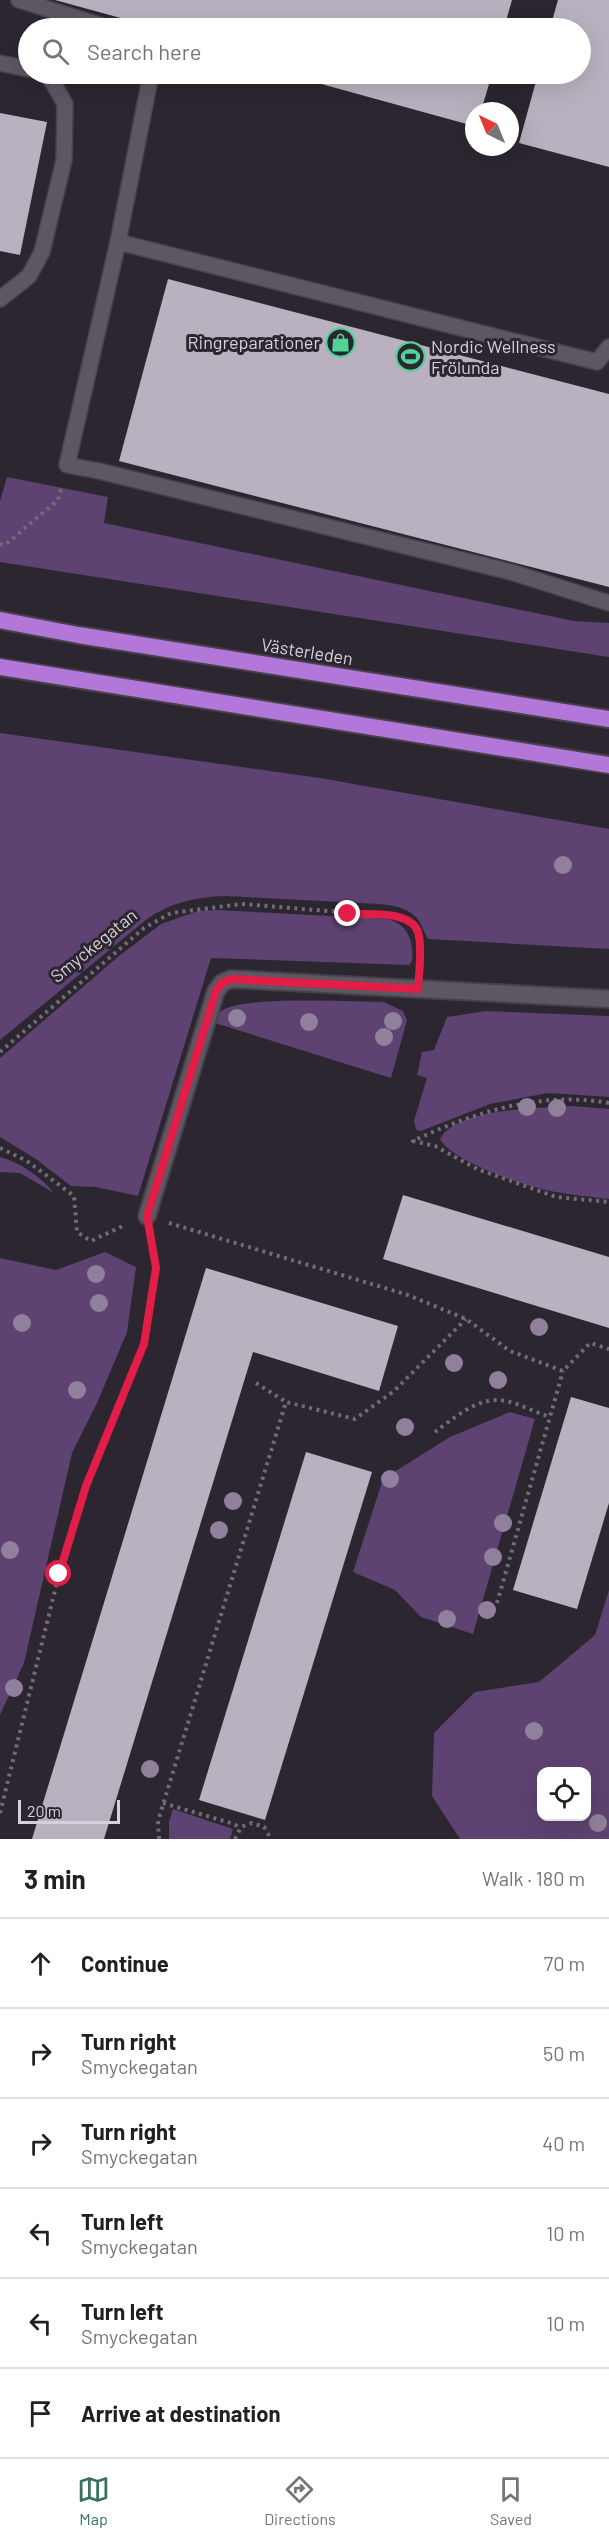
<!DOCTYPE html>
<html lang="en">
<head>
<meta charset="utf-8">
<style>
  body { margin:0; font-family:Barlow,sans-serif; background:#f6f6f6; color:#202124 }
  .controls { position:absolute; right:18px; bottom:18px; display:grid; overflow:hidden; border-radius:12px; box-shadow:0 6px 24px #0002 }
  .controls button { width:54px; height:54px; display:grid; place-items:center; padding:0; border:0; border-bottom:2px solid #e0e0e0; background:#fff; color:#202124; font:30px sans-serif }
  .compass { position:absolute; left:465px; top:102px; width:54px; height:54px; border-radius:50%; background:#fff; box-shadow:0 6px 24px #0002; rotate:317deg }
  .scale { position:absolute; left:18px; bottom:15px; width:102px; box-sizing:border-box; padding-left:6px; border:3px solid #d5d1d8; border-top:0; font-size:16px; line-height:21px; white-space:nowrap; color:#d5d1d8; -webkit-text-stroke:4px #2c2631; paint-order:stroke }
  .stop { position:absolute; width:18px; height:18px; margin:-14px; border:4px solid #e11d48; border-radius:50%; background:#fff }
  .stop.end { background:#e11d48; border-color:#fff; box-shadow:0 2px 6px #0008 }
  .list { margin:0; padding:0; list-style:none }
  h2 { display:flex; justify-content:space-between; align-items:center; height:78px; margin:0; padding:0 24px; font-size:26px }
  h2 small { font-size:20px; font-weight:400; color:#757577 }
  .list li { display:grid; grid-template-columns:39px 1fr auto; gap:18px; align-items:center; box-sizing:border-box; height:90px; padding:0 24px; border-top:2px solid #e0e0e0 }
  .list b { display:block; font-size:22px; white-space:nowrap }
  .list p { margin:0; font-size:20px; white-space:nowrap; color:#757577 }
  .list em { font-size:20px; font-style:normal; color:#757577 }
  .icon { flex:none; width:33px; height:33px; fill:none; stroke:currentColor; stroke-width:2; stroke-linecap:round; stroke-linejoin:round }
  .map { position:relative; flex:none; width:609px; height:1839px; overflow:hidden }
  .search { position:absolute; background:#fff; box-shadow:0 6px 24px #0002; left:18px; right:18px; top:18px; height:66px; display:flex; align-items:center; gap:15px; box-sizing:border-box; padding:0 21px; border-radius:33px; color:#757577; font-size:22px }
  .sheet { height:618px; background:#fff }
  nav { display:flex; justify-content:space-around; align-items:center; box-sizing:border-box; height:84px; border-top:2px solid #e0e0e0; background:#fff; font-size:16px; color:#757577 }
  nav a { display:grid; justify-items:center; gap:3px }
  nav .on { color:#367158 }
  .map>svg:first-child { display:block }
  .green { fill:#5e4272; fill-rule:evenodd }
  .building { fill:#b9b1bf }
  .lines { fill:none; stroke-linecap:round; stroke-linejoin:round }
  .service-casing { stroke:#46414b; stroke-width:18 }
  .minor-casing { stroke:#46414b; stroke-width:20 }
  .trunk-casing { stroke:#46414b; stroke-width:20 }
  .path { stroke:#716c75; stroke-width:4; stroke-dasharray:3 4.5; stroke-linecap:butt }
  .service { stroke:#5d5663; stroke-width:15 }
  .minor { stroke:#5d5663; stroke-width:16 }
  .trunk { stroke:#b277d8; stroke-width:16 }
  .tree { fill:#90809b }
  .route { stroke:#e11d48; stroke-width:8 }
  .labels { text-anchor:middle; stroke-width:6; stroke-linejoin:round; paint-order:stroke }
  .poi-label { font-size:18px; fill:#d5d1d8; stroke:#2c2631; text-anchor:end }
  .street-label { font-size:18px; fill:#d5d1d8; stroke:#2c2631 }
</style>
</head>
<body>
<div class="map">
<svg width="609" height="1839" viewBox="0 0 609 1839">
  <rect width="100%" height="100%" fill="#2c2631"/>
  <g class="green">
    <polygon points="7,477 108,497 104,523 574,621 609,623 609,657 0,562 0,501"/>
    <path d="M 0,733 L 320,778 L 609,829 L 609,949 L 428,939 C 424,933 423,927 419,921 C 409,907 394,906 379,904 L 226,896 C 196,897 172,902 147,919 L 0,1040 Z"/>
    <path d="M 217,910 L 388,919 C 408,925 414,941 412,961 L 409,965 L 211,958 L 138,1196 L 96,1187 L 71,1186 L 36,1159 L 0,1137 L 0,1058 L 119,956 L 161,924 L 198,911 Z"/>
    <path d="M 384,1002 L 403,1011 L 407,1020 L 391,1078 L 215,1023 C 215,1017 218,1012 225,1009 C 250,996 350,1002 384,1002 Z"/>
    <polygon points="486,1011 609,1016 609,1097 548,1093 490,1104 421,1131 416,1130 414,1121 427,1078 417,1075 422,1052 434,1050 447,1017"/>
    <path d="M 572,1106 L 609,1109 L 609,1199 C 584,1196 558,1194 535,1187 C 512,1181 450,1159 440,1139 C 456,1108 540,1108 572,1106 Z"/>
    <path d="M 0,1157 C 21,1163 40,1176 54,1193 L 20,1173 L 0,1172 Z"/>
    <polygon points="105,1252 136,1267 127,1332 97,1403 72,1453 24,1663 0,1715 0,1258 56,1270"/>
    <polygon points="510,1412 535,1419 473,1634 421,1617 395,1590 353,1572 383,1479 450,1437"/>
    <path d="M 609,1590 L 609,1839 L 460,1839 L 432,1796 L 434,1733 L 475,1692 L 539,1682 L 595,1635 ZM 542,1772 L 586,1772 L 586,1816 L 542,1816 Z"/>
    <polygon points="173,1809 233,1829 230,1839 169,1839 169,1822"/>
  </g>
  <g class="building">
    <polygon points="55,0 512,0 504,28 157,28"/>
    <polygon points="558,0 609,0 609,167 519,143 538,74 580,74 580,28 550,28"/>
    <polygon points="285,74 492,74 481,111 474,111 474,126"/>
    <polygon points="0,113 47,122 20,255 0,251"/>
    <polygon points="168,279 609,394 609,587 119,461"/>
    <polygon points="403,1195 609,1257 609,1328 383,1259"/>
    <polygon points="206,1268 398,1326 379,1391 253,1352 104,1839 32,1839"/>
    <polygon points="571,1397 609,1408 609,1503 577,1609 513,1590"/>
    <polygon points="306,1452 372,1472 265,1820 199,1800"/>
  </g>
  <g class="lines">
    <defs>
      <g id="service">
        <polyline points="19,0 109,28"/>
        <polyline points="0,63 28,69"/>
        <polyline points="118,242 151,74"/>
        <polyline points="0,299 29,276 42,252 64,160 65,104 48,74"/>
        <polyline points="609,347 597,362 118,242 67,465 99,471 511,572 609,603"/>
      </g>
      <polyline id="minor" points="147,1216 216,991 222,983 231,979 609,999"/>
      <g id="trunk">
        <polyline points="0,620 78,635 609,719"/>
        <polyline points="0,667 609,765"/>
      </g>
    </defs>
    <use href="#service" class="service-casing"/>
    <use href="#minor" class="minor-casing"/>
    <use href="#trunk" class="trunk-casing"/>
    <g class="path">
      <polyline points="0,544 5,545 58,500 61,489"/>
      <path d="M 0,1052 L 144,928 L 171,913 L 242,904 L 401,917 C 425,930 419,941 419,965"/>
      <path d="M 609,1103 C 541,1091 474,1112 413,1141 L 435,1146 L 477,1169 L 556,1197 L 609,1202"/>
      <polyline points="0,1148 27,1161 74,1196 77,1232 91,1241 125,1225"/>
      <polyline points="169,1223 408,1295 466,1319 510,1351 563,1371 590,1343 609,1349"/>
      <polyline points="256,1383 286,1402"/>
      <path d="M 435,1432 C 454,1418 480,1395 506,1401 C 520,1404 535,1412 550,1417"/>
      <polyline points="497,1603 563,1371"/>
      <polyline points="163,1803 234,1824 240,1828"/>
      <polyline points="0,1813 59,1574 86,1487 144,1344 156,1268 151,1241"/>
      <polyline points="159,1839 158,1821 286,1402 355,1419 394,1391 466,1319"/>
      <polyline points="235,1839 241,1827 252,1823 264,1827 271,1839"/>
    </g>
    <use href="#service" class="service"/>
    <use href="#minor" class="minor"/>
    <use href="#trunk" class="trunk"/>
  </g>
  <g class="tree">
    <circle cx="563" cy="865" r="9"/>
    <circle cx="237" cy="1018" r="9"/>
    <circle cx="393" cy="1021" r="9"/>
    <circle cx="309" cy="1022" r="9"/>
    <circle cx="384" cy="1037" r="9"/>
    <circle cx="527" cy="1107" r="9"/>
    <circle cx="557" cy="1108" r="9"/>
    <circle cx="96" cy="1274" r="9"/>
    <circle cx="99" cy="1303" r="9"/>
    <circle cx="22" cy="1323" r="9"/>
    <circle cx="539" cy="1327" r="9"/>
    <circle cx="454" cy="1363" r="9"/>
    <circle cx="498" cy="1380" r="9"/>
    <circle cx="77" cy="1390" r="9"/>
    <circle cx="405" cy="1427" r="9"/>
    <circle cx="390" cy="1479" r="9"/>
    <circle cx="233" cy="1501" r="9"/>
    <circle cx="503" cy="1523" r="9"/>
    <circle cx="219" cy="1530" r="9"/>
    <circle cx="10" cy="1550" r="9"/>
    <circle cx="493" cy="1557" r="9"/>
    <circle cx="487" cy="1610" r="9"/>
    <circle cx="447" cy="1619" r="9"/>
    <circle cx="14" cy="1688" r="9"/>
    <circle cx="534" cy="1731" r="9"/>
    <circle cx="150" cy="1769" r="9"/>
    <circle cx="598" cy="1823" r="9"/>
  </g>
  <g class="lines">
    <path class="route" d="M 59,1574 L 86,1486 L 144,1344 L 156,1268 L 147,1216 L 216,991 L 222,983 L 231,979 L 418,989 C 419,972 422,953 419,936 C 415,909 369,915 348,914"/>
  </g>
  <defs>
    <symbol id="shop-ring" viewBox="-11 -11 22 22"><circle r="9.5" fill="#2c2631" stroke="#51d398" stroke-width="1.5"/><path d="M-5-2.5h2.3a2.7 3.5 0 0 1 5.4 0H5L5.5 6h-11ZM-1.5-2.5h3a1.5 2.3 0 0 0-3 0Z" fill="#51d398"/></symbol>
    <symbol id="stadium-ring" viewBox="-11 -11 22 22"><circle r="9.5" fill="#2c2631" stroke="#51d398" stroke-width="1.5"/><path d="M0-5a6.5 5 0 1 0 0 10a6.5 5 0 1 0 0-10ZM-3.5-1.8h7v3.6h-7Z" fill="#51d398"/></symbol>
  </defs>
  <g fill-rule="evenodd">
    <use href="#shop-ring" x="324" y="326" width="33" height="33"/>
    <use href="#stadium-ring" x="394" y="340" width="33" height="33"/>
  </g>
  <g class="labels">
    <g class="poi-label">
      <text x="320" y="349">Ringreparationer</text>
      <text x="431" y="353" text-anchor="start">Nordic Wellness<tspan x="431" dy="21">Frölunda</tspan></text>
    </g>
    <g class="street-label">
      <text transform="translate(307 652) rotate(9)" y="6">Västerleden</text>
      <text transform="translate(94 946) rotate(-39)" y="6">Smyckegatan</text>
    </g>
  </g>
</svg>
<div class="controls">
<button><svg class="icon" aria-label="locate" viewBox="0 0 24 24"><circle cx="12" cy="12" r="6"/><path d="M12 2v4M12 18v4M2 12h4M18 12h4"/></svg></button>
</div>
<svg class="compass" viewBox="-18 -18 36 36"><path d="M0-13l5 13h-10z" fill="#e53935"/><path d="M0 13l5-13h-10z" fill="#757577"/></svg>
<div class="scale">20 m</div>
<div class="stop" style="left:59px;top:1574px"></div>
<div class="stop end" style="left:348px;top:914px"></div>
<div class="search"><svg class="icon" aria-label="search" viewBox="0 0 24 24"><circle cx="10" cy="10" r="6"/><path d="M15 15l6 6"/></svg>Search here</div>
</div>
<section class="sheet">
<h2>3 min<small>Walk · 180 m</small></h2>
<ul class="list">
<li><svg class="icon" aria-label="ahead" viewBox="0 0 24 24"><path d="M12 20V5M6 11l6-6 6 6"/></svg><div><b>Continue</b></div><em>70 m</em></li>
<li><svg class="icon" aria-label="right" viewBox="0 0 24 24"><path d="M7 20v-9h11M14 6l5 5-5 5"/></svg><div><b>Turn right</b><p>Smyckegatan</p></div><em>50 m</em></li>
<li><svg class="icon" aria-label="right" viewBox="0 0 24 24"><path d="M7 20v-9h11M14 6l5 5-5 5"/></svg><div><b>Turn right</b><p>Smyckegatan</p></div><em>40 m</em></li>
<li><svg class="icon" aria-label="left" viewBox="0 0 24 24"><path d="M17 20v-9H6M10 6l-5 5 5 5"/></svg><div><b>Turn left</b><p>Smyckegatan</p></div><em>10 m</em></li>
<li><svg class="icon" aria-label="left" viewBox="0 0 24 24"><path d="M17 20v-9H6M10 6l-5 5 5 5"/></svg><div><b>Turn left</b><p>Smyckegatan</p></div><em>10 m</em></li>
<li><svg class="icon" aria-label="arrive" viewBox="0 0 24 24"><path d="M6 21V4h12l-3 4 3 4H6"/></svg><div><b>Arrive at destination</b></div></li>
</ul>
</section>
<nav>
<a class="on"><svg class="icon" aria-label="map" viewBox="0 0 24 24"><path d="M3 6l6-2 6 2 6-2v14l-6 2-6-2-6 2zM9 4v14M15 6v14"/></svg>Map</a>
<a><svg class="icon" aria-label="directions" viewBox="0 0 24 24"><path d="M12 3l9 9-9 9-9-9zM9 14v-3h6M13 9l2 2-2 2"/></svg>Directions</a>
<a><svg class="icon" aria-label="saved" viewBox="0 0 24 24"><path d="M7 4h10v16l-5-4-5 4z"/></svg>Saved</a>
</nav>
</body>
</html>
